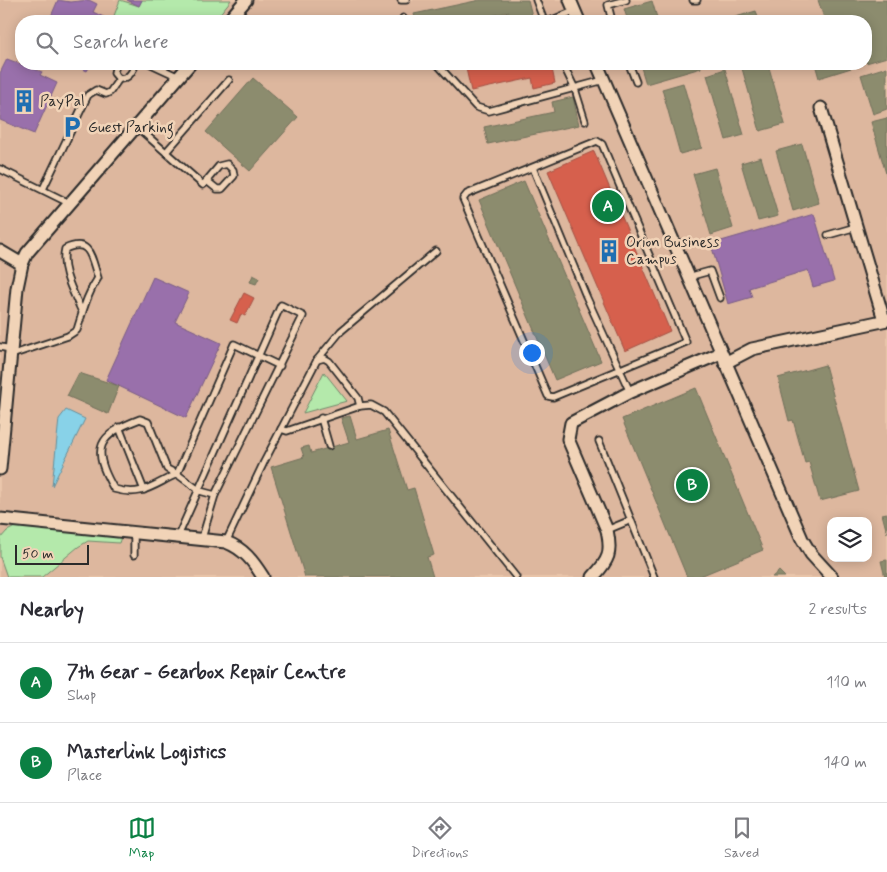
<!DOCTYPE html>
<html lang="en">
<head>
<meta charset="utf-8">
<style>
  body { margin:0; font-family:Mynerve,sans-serif; background:#f2f2f3; color:#2b2b33 }
  .controls { position:absolute; right:15px; bottom:15px; display:grid; overflow:hidden; border-radius:10px; box-shadow:0 2px 12px #0003 }
  .controls button { width:45px; height:45px; display:grid; place-items:center; padding:0; border:0; border-bottom:1px solid #e1e1e2; background:#fff; color:#2b2b33; font:25px sans-serif }
  .scale { position:absolute; left:15px; bottom:12px; width:74px; box-sizing:border-box; padding-left:5px; border:2px solid #2b2b2b; border-top:0; font-size:14px; line-height:18px; white-space:nowrap; color:#2b2b2b; -webkit-text-stroke:4px #f1d3b7; paint-order:stroke }
  .you { position:absolute; left:531px; top:352px; width:18px; height:18px; margin:-12px; border:4px solid #fff; border-radius:50%; background:#1a73e8; box-shadow:0 0 0 8px #1a73e833 }
  .badge { display:grid; place-items:center; width:32px; height:32px; border-radius:50%; background:#0b8043; color:#fff; font-size:16px; font-weight:700 }
  .pin { position:absolute; translate:-50% -50%; border:2px solid #fff; box-shadow:0 1px 5px #0006 }
  .list { margin:0; padding:0; list-style:none }
  h2 { display:flex; justify-content:space-between; align-items:center; height:65px; margin:0; padding:0 20px; font-size:21px }
  h2 small { font-size:16px; font-weight:400; color:#7c7c81 }
  .list li { display:grid; grid-template-columns:32px 1fr auto; gap:15px; align-items:center; box-sizing:border-box; height:80px; padding:0 20px; border-top:1px solid #e1e1e2 }
  .list b { display:block; font-size:19px; white-space:nowrap }
  .list p { margin:0; font-size:16px; white-space:nowrap; color:#7c7c81 }
  .list em { font-size:16px; font-style:normal; color:#7c7c81 }
  .icon { flex:none; width:28px; height:28px; fill:none; stroke:currentColor; stroke-width:2; stroke-linecap:round; stroke-linejoin:round }
  .map { position:relative; flex:none; width:887px; height:577px; overflow:hidden }
  .search { position:absolute; background:#fff; box-shadow:0 2px 12px #0003; left:15px; right:15px; top:15px; height:55px; display:flex; align-items:center; gap:12px; box-sizing:border-box; padding:0 18px; border-radius:20px; color:#7c7c81; font-size:19px }
  .sheet { height:225px; background:#fff }
  nav { display:flex; justify-content:space-around; align-items:center; box-sizing:border-box; height:70px; border-top:1px solid #e1e1e2; background:#fff; font-size:14px; color:#7c7c81 }
  nav a { display:grid; justify-items:center; gap:2px }
  nav .on { color:#0b8043 }
  .map>svg:first-child { display:block }
  .built { fill:#ddb79e; fill-rule:evenodd }
  .green { fill:#b4e9ab; stroke:#708a6b }
  .water { fill:#88d2e8; stroke:#638f9c }
  .shops { fill:#d6604d; stroke:#a35043 }
  .offices { fill:#9970ab; stroke:#785b85 }
  .industry { fill:#8c8c6e; stroke:#6f6f5a }
  .lines { fill:none; stroke-linecap:round; stroke-linejoin:round }
  .service-casing { stroke:#2b2b2b; stroke-width:9 }
  .minor-casing { stroke:#2b2b2b; stroke-width:15 }
  .service { stroke:#f1d3b7; stroke-width:5.5 }
  .minor { stroke:#f1d3b7; stroke-width:11 }
  .labels { text-anchor:middle; stroke-width:5; stroke-linejoin:round; paint-order:stroke }
  .poi-label { font-size:15px; fill:#2b2b2b; stroke:#f1d3b7; text-anchor:start }
</style>
</head>
<body>
<div class="map">
<svg width="887" height="577" viewBox="0 0 887 577">
  <rect width="100%" height="100%" fill="#eac6ab"/>
  <filter id="ink" filterUnits="userSpaceOnUse"><feTurbulence type="fractalNoise" baseFrequency=".02" numOctaves="2"/><feDisplacementMap in="SourceGraphic" scale="10" xChannelSelector="R" yChannelSelector="G"/><feConvolveMatrix kernelMatrix="1 2 1 2 8 2 1 2 1" color-interpolation-filters="sRGB"/></filter>
  <g filter="url(#ink)">
    <path class="built" d="M 0,0 L 887,0 L 887,577 L 0,577 ZM 21,21 L 866,21 L 866,64 L 21,64 ZM 831,521 L 868,521 L 868,558 L 831,558 Z"/>
    <g class="green">
      <polygon points="120,0 139,6 142,0 231,0 214,21 112,21"/>
      <polygon points="324,372 347,401 303,413"/>
      <polygon points="15,527 121,537 119,543 88,541 78,547 42,577 7,577 0,557 0,539 7,531"/>
    </g>
    <polygon class="water" points="66,410 85,419 52,486 59,419"/>
    <g class="shops">
      <polygon points="465,64 551,64 555,83 534,88 532,78 471,91"/>
      <polygon points="594,151 670,331 625,351 548,171"/>
      <polygon points="244,293 254,298 245,316 241,314 237,323 230,320"/>
    </g>
    <g class="offices">
      <polygon points="58,0 70,2 89,0 97,4 93,12 110,20 49,21"/>
      <polygon points="127,0 142,0 139,6"/>
      <polygon points="7,59 42,72 40,75 57,83 34,134 0,120 0,73"/>
      <polygon points="72,64 91,64 87,71"/>
      <polygon points="814,214 834,281 813,287 808,270 749,288 752,297 728,304 711,244"/>
      <polygon points="153,277 189,293 175,322 221,343 186,418 106,380"/>
    </g>
    <g class="industry">
      <polygon points="480,0 528,0 532,16 511,21 509,12 465,21 416,21 414,14"/>
      <polygon points="818,0 887,0 887,57 866,63 866,21 825,21"/>
      <polygon points="652,1 658,21 628,21 624,9"/>
      <polygon points="756,11 759,21 722,21"/>
      <polygon points="640,64 700,64 701,68 646,84"/>
      <polygon points="768,64 785,124 760,131 741,65"/>
      <polygon points="815,64 864,64 819,78"/>
      <polygon points="887,67 887,109 873,114 861,75"/>
      <polygon points="725,69 744,135 726,140 707,75"/>
      <polygon points="253,78 298,117 250,171 206,132"/>
      <polygon points="683,83 702,148 680,154 662,89"/>
      <polygon points="573,97 579,125 488,144 484,127 554,112 552,102"/>
      <polygon points="887,118 887,177 871,122"/>
      <polygon points="802,144 819,203 793,211 776,151"/>
      <polygon points="761,157 778,216 758,221 741,163"/>
      <polygon points="715,168 733,228 711,235 693,174"/>
      <polygon points="524,181 601,361 555,380 479,200"/>
      <polygon points="253,275 259,278 256,284 250,282"/>
      <polygon points="825,365 859,491 820,501 809,462 805,463 793,420 789,421 778,378"/>
      <polygon points="79,373 119,386 108,414 67,396"/>
      <polygon points="696,388 763,550 698,577 687,577 622,419"/>
      <polygon points="350,416 357,439 388,430 407,490 414,488 434,555 427,557 433,577 305,577 271,467 304,457 301,448 309,446 311,453 349,442 341,418"/>
      <polygon points="887,513 887,533 882,514"/>
      <polygon points="887,560 887,577 885,577 881,561"/>
      <polygon points="779,571 785,577 772,577"/>
    </g>
    <g class="lines">
      <defs>
        <g id="service">
          <polyline points="401,0 406,0"/>
          <polyline points="536,0 544,21"/>
          <polyline points="693,0 697,0"/>
          <polyline points="403,18 405,21"/>
          <polyline points="550,21 574,11"/>
          <polyline points="612,21 608,5 626,0"/>
          <path d="M 116,64 L 114,73 L 119,79 C 129,79 132,72 136,64"/>
          <polyline points="151,64 179,77"/>
          <polyline points="437,64 476,107 489,111 604,80"/>
          <polyline points="563,64 575,89 585,121"/>
          <polyline points="629,64 636,82"/>
          <polyline points="136,126 203,185 219,166 227,164 233,170 234,176 222,189 217,189 207,181"/>
          <polygon points="597,141 602,144 686,342 553,397 548,396 463,199 467,194"/>
          <polyline points="166,152 229,80"/>
          <polyline points="533,168 586,296 630,392"/>
          <polyline points="0,169 69,203"/>
          <polyline points="43,189 88,95 96,90 106,94 110,92 119,79"/>
          <polyline points="828,235 856,227"/>
          <polyline points="688,277 710,271 720,298"/>
          <polyline points="0,347 11,349"/>
          <path d="M 11,355 L 68,336 L 77,330 C 83,311 87,294 98,278 C 91,258 91,237 65,249 C 60,270 74,293 82,312"/>
          <polyline points="317,360 341,331 436,251"/>
          <polyline points="321,418 329,446"/>
          <polyline points="119,427 144,490"/>
          <polyline points="281,429 287,431 360,406 371,405 384,412 516,577"/>
          <polyline points="599,441 654,577"/>
          <path d="M 215,495 L 200,491 L 177,474 C 151,486 142,497 114,489 C 90,448 98,435 140,419 L 148,422 L 167,469 L 177,474 L 234,344 L 280,366"/>
          <polyline points="607,530 631,520"/>
          <polyline points="178,536 281,305 303,316 215,495 202,538"/>
          <polyline points="226,542 264,462 317,360 324,358 329,361 358,398 360,406"/>
          <polyline points="134,555 134,533"/>
        </g>
        <g id="minor">
          <polyline points="570,0 579,21"/>
          <polyline points="228,21 246,0"/>
          <polyline points="597,64 802,539 811,554 832,577"/>
          <polyline points="821,108 884,320"/>
          <polyline points="0,251 22,264"/>
          <polyline points="725,363 752,349 887,320"/>
          <polyline points="0,469 17,288 22,264 27,253 190,64"/>
          <path d="M 0,519 L 226,542 C 244,549 253,561 263,577"/>
          <path d="M 593,577 C 609,560 612,553 607,530 L 568,439 L 571,423 L 630,392 L 721,353"/>
        </g>
      </defs>
      <use href="#service" class="service-casing"/>
      <use href="#minor" class="minor-casing"/>
      <use href="#service" class="service"/>
      <use href="#minor" class="minor"/>
    </g>
  </g>
  <defs>
    <symbol id="building-bare" viewBox="-9 -9 18 18"><path d="M-4-6H4V6H1V3H-1V6H-4ZM-2.5-4.3h1.7v1.8h-1.7ZM.8-4.3h1.7v1.8H.8ZM-2.5-1h1.7V.8h-1.7ZM.8-1h1.7V.8H.8Z" fill="#1f6fb2" stroke="#f1d3b7" stroke-width="2.5" paint-order="stroke"/></symbol>
    <symbol id="parking-bare" viewBox="-9 -9 18 18"><path d="M-3.5-5.5H1a3.5 3.5 0 0 1 0 7H-1V5.5H-3.5ZM-1-3.4V-.6H.8a1.4 1.4 0 0 0 0-2.8Z" fill="#1f6fb2" stroke="#f1d3b7" stroke-width="2.5" paint-order="stroke"/></symbol>
  </defs>
  <g fill-rule="evenodd">
    <use href="#building-bare" x="8" y="85" width="32" height="32"/>
    <use href="#parking-bare" x="56" y="111" width="32" height="32"/>
    <use href="#building-bare" x="593" y="235" width="32" height="32"/>
  </g>
  <g class="labels">
    <g class="poi-label">
      <text x="40" y="106">PayPal</text>
      <text x="88" y="132">Guest Parking</text>
      <text x="626" y="247">Orion Business<tspan x="626" dy="17">Campus</tspan></text>
    </g>
  </g>
</svg>
<div class="controls">
<button><svg class="icon" aria-label="layers" viewBox="0 0 24 24"><path d="M12 4l9 5-9 5-9-5zM3 14l9 5 9-5"/></svg></button>
</div>
<div class="scale">50 m</div>
<div class="you"></div>
<div class="pin badge" style="left:608px;top:206px">A</div>
<div class="pin badge" style="left:692px;top:485px">B</div>
<div class="search"><svg class="icon" aria-label="search" viewBox="0 0 24 24"><circle cx="10" cy="10" r="6"/><path d="M15 15l6 6"/></svg>Search here</div>
</div>
<section class="sheet">
<h2>Nearby<small>2 results</small></h2>
<ul class="list">
<li><span class="badge">A</span><div><b>7th Gear - Gearbox Repair Centre</b><p>Shop</p></div><em>110 m</em></li>
<li><span class="badge">B</span><div><b>Masterlink Logistics</b><p>Place</p></div><em>140 m</em></li>
</ul>
</section>
<nav>
<a class="on"><svg class="icon" aria-label="map" viewBox="0 0 24 24"><path d="M3 6l6-2 6 2 6-2v14l-6 2-6-2-6 2zM9 4v14M15 6v14"/></svg>Map</a>
<a><svg class="icon" aria-label="directions" viewBox="0 0 24 24"><path d="M12 3l9 9-9 9-9-9zM9 14v-3h6M13 9l2 2-2 2"/></svg>Directions</a>
<a><svg class="icon" aria-label="saved" viewBox="0 0 24 24"><path d="M7 4h10v16l-5-4-5 4z"/></svg>Saved</a>
</nav>
</body>
</html>
